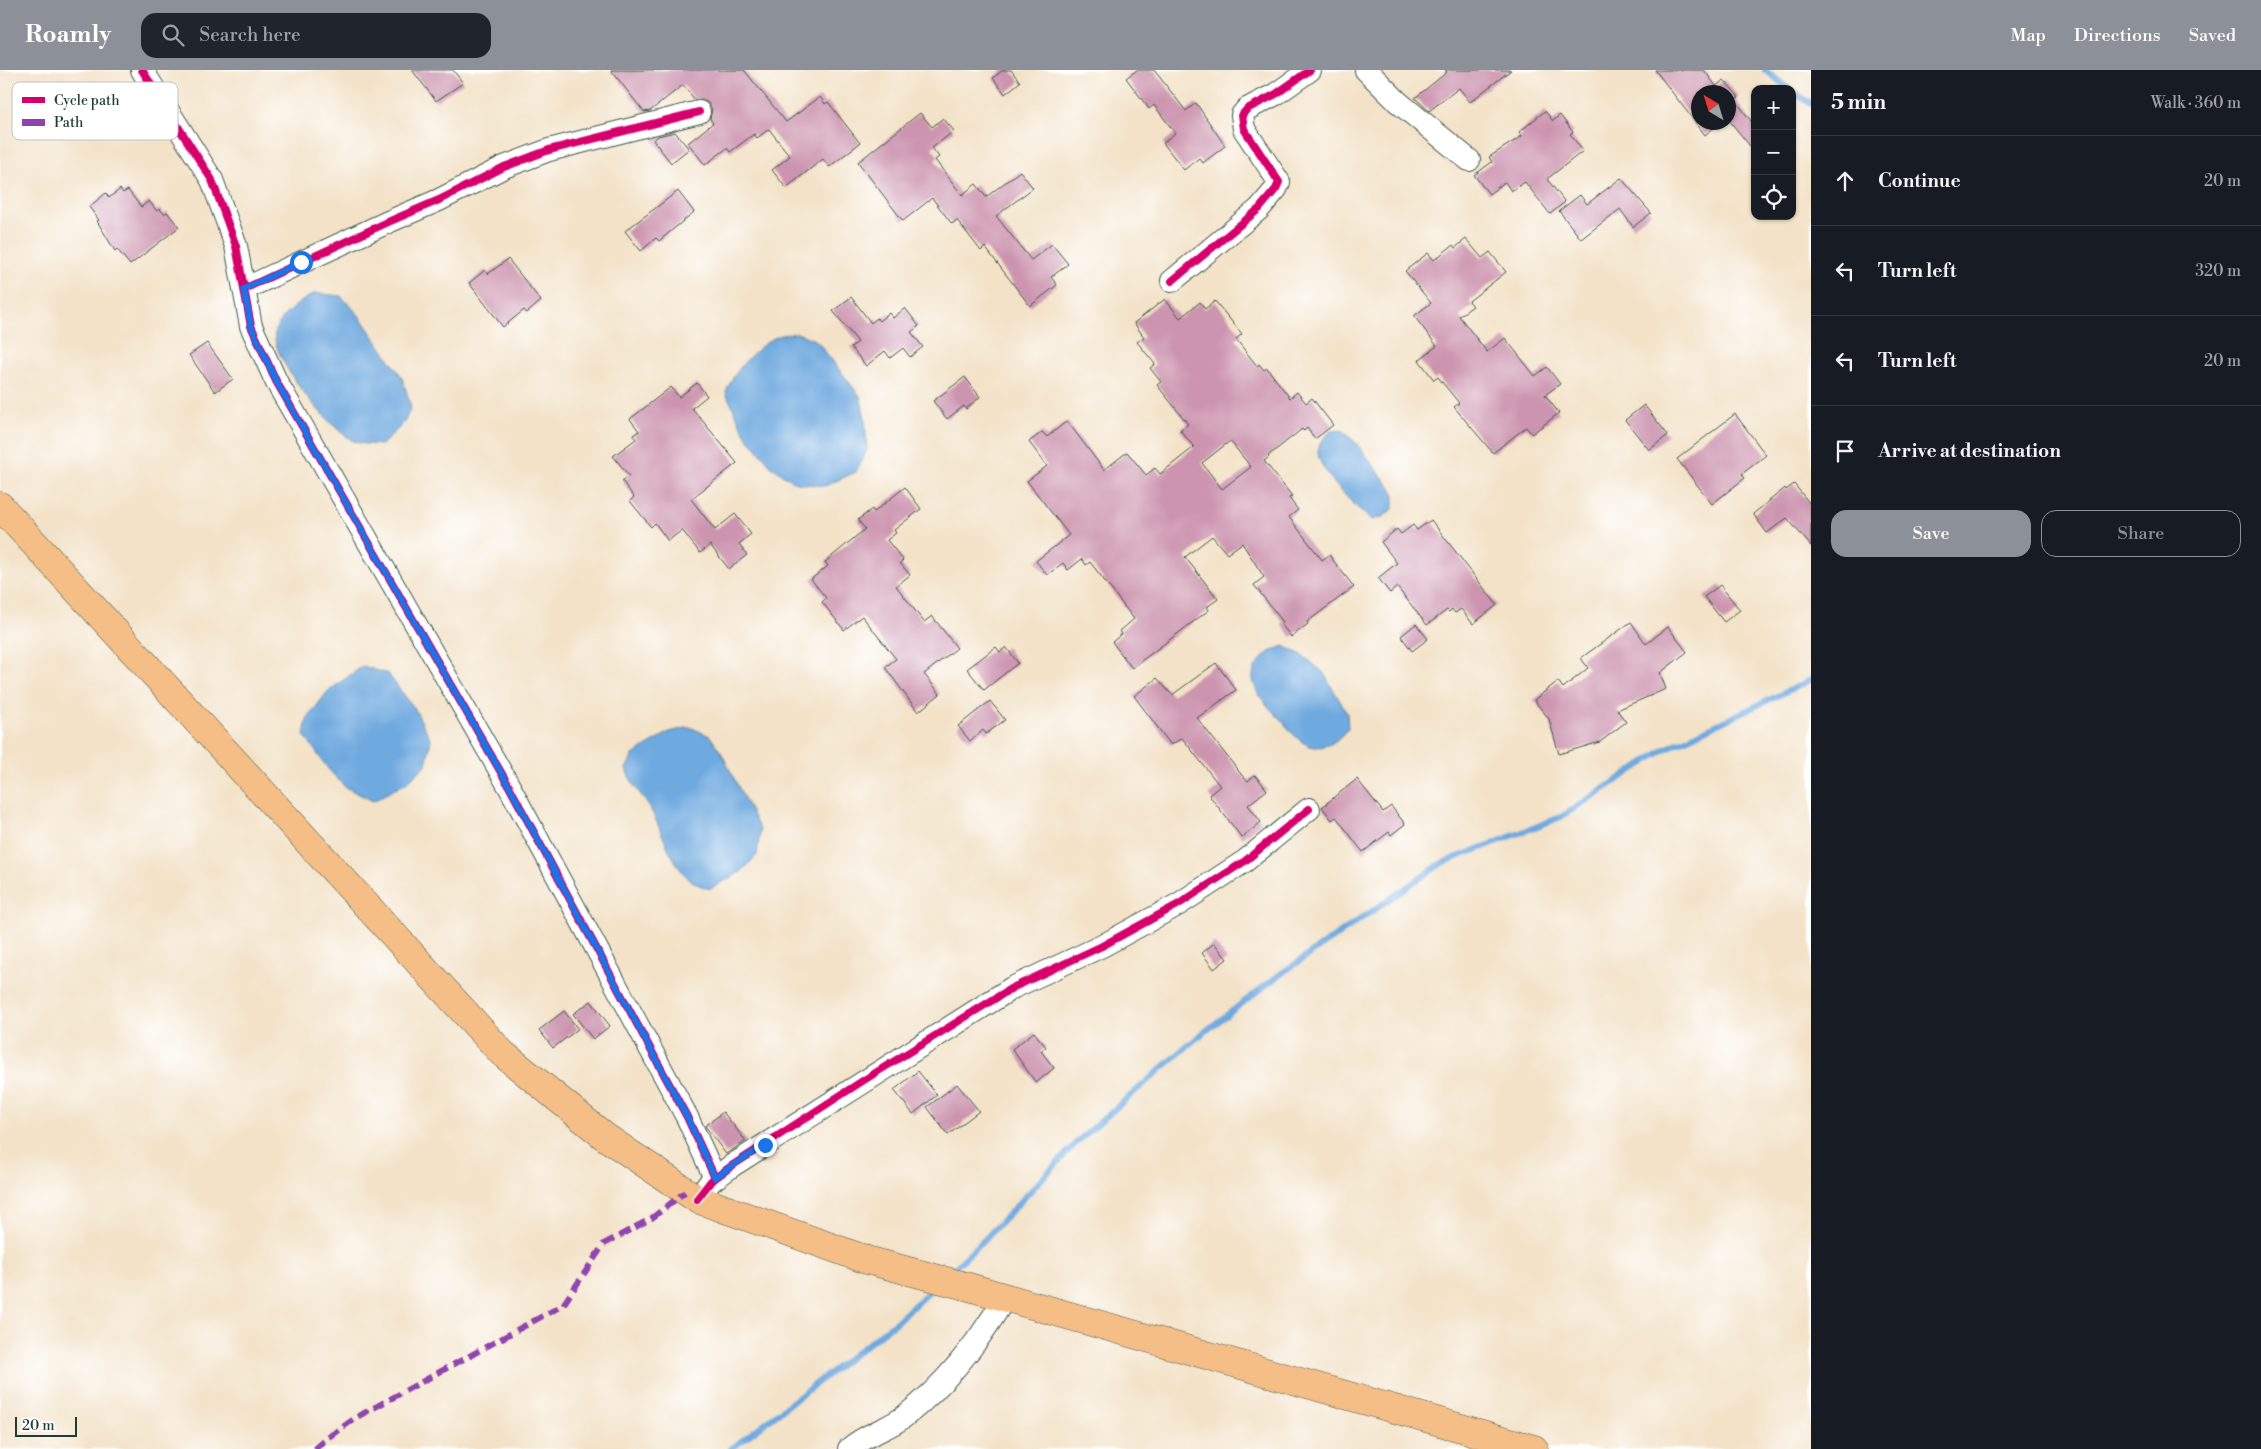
<!DOCTYPE html>
<html lang="en">
<head>
<meta charset="utf-8">
<style>
  body { margin:0; font-family:"Libre Bodoni",serif; background:#20242c; color:#f1f3f6 }
  .controls { position:absolute; right:15px; top:15px; display:grid; overflow:hidden; border-radius:10px; box-shadow:0 1px 4px #0004 }
  .controls button { width:45px; height:45px; display:grid; place-items:center; padding:0; border:0; border-bottom:1px solid #363941; background:#171b24; color:#f1f3f6; font:25px sans-serif }
  .compass { position:absolute; left:1691px; top:15px; width:45px; height:45px; border-radius:50%; background:#171b24; box-shadow:0 1px 4px #0004; rotate:322deg }
  .scale { position:absolute; left:15px; bottom:12px; width:62px; box-sizing:border-box; padding-left:5px; border:2px solid #1f3d34; border-top:0; font-size:14px; line-height:18px; white-space:nowrap; color:#1f3d34; -webkit-text-stroke:4px #fff; paint-order:stroke }
  .stop { position:absolute; width:15px; height:15px; margin:-11px; border:4px solid #1a73e8; border-radius:50%; background:#fff }
  .stop.end { background:#1a73e8; border-color:#fff; box-shadow:0 1px 5px #0008 }
  .list { margin:0; padding:0; list-style:none }
  h2 { display:flex; justify-content:space-between; align-items:center; height:65px; margin:0; padding:0 20px; font-size:21px }
  h2 small { font-size:16px; font-weight:400; color:#9ea1a6 }
  .list li { display:grid; grid-template-columns:32px 1fr auto; gap:15px; align-items:center; box-sizing:border-box; height:90px; padding:0 20px; border-top:1px solid #363941 }
  .list b { display:block; font-size:19px; white-space:nowrap }
  .list em { font-size:16px; font-style:normal; color:#9ea1a6 }
  .actions { display:flex; gap:10px; padding:15px 20px }
  .actions a { flex:1; padding:11px 0; border:1px solid #8c9099; border-radius:15px; text-align:center; font-size:18px; color:#8c9099 }
  .actions .main { background:#8c9099; color:#fff }
  .icon { flex:none; width:28px; height:28px; fill:none; stroke:currentColor; stroke-width:2; stroke-linecap:round; stroke-linejoin:round }
  .map { position:relative; flex:none; width:1811px; height:1379px; overflow:hidden }
  header { display:flex; align-items:center; gap:30px; box-sizing:border-box; height:70px; padding:0 25px; background:#8c9099; color:#fff }
  header strong { font-size:24px }
  nav { display:flex; gap:28px; margin-inline-start:auto; font-size:18px }
  .search { width:350px; height:45px; background:#20242c; display:flex; align-items:center; gap:12px; box-sizing:border-box; padding:0 18px; border-radius:15px; color:#9ea1a6; font-size:19px }
  main { display:flex }
  aside { flex:1; background:#171b24 }
  .map>svg:first-child { display:block }
  .water { fill:#6ea9df; stroke:#46738a }
  .lines { fill:none; stroke-linecap:round; stroke-linejoin:round }
  .stream { stroke:#6ea9df; stroke-width:6 }
  .building { fill:#cc94af; fill-rule:evenodd }
  .street-casing { stroke:#3f564a; stroke-width:24 }
  .primary-casing { stroke:#3f564a; stroke-width:29 }
  .street { stroke:#fff; stroke-width:22 }
  .primary { stroke:#f6be87; stroke-width:28 }
  .quiet { stroke:#8e44ad; stroke-width:6; stroke-dasharray:12 6; stroke-linecap:butt }
  .cycleway-casing { stroke:#fff; stroke-width:11 }
  .cycleway { stroke:#d6006c; stroke-width:8 }
  .route { stroke:#1a73e8; stroke-width:6 }
  .key { fill:#fff; stroke:#bcc5c2; stroke-width:1 }
  .key-label { font-size:14px; fill:#1f3d34 }
</style>
</head>
<body>
<header>
<strong>Roamly</strong>
<div class="search"><svg class="icon" aria-label="search" viewBox="0 0 24 24"><circle cx="10" cy="10" r="6"/><path d="M15 15l6 6"/></svg>Search here</div>
<nav><a>Map</a><a>Directions</a><a>Saved</a></nav>
</header>
<main>
<div class="map">
<svg width="1811" height="1379" viewBox="0 0 1811 1379">
  <rect width="100%" height="100%" fill="#fff"/>
  <filter id="ink" filterUnits="userSpaceOnUse"><feTurbulence type="fractalNoise" baseFrequency=".02" numOctaves="2"/><feDisplacementMap in="SourceGraphic" scale="10" xChannelSelector="R" yChannelSelector="G"/><feConvolveMatrix kernelMatrix="1 2 1 2 8 2 1 2 1" color-interpolation-filters="sRGB"/></filter>
  <filter id="wash" filterUnits="userSpaceOnUse"><feTurbulence type="fractalNoise" baseFrequency=".0096" numOctaves="4" result="noise"/><feDisplacementMap in="SourceGraphic" scale="20" xChannelSelector="R" yChannelSelector="G"/><feGaussianBlur stdDeviation="1.12" result="paint"/><feColorMatrix in="noise" values="0 0 0 0 0 0 0 0 0 0 0 0 0 0 0 0 0 1.4 0 .05"/><feComposite in="paint" operator="in"/></filter>
  <g filter="url(#wash)">
    <rect width="100%" height="100%" fill="#f3e2c7"/>
    <g class="water">
      <path d="M 315,223 L 341,226 L 358,244 L 402,307 L 411,337 L 404,353 L 382,375 C 374,374 363,375 356,372 C 332,363 269,287 275,262 C 278,246 302,230 315,223 Z"/>
      <path d="M 797,263 L 817,271 L 860,326 L 865,348 L 867,380 L 856,402 L 825,416 L 796,413 L 773,398 L 746,366 L 726,323 C 731,304 756,277 774,268 C 780,264 790,264 797,263 Z"/>
      <path d="M 1343,360 L 1357,374 L 1394,422 L 1394,438 L 1383,447 L 1372,450 C 1358,440 1316,399 1318,381 C 1319,372 1325,367 1330,361 Z"/>
      <path d="M 1284,576 L 1302,585 L 1323,602 L 1347,643 L 1348,659 C 1338,669 1332,677 1316,677 C 1302,677 1290,660 1281,650 C 1267,635 1241,612 1259,592 C 1268,582 1271,580 1284,576 Z"/>
      <polygon points="363,596 388,604 415,639 431,670 426,695 405,714 373,731 345,717 329,700 304,665 307,649 328,621"/>
      <path d="M 690,657 L 710,666 L 721,682 L 760,760 L 757,785 L 742,801 L 710,819 C 704,817 697,815 692,811 C 671,796 662,760 650,738 C 642,725 631,714 626,699 L 633,685 L 669,662 Z"/>
    </g>
    <g class="lines">
      <g class="stream">
        <polyline points="1765,0 1789,19"/>
        <polyline points="1792,21 1811,34"/>
        <polyline points="948,1204 983,1171 1079,1070 1198,967 1282,903 1442,793 1561,747 1665,679 1811,610"/>
        <polyline points="731,1379 896,1252 935,1216"/>
      </g>
    </g>
    <g id="blocks">
      <g class="building">
        <polygon points="412,0 453,0 463,13 436,31"/>
        <polygon points="611,0 744,0 786,52 820,27 825,34 828,32 860,73 829,97 823,89 786,118 772,100 790,86 769,59 757,68 754,64 730,82 727,78 705,95 688,73 713,53 710,49 712,39 708,33 702,29 695,30 683,15 650,41 644,42"/>
        <polygon points="1003,0 1011,0 1020,12 1005,24 993,8"/>
        <polygon points="1137,0 1154,0 1186,41 1196,33 1225,76 1203,93 1199,88 1184,100 1163,73 1175,63 1154,35 1149,39 1126,8"/>
        <polygon points="1445,0 1511,0 1470,32 1459,18 1429,41 1415,28 1447,2"/>
        <polygon points="1655,0 1704,0 1716,16 1724,10 1739,27 1735,30 1755,56 1755,82 1728,49 1728,22 1698,22 1698,52 1721,52 1705,65"/>
        <polygon points="1545,41 1553,51 1560,45 1573,62 1570,64 1583,81 1547,109 1565,132 1550,144 1525,112 1511,121 1505,112 1489,124 1474,105 1492,92 1489,87 1522,66 1519,62"/>
        <polygon points="920,43 932,57 943,48 954,61 932,78 939,87 935,90 962,125 976,114 986,127 1020,101 1033,118 996,146 1031,190 1052,174 1068,194 1051,207 1057,215 1030,236 985,177 981,181 957,150 952,154 932,128 903,151 858,92"/>
        <polygon points="675,62 689,79 671,93 653,70 658,66"/>
        <polygon points="1621,108 1651,143 1633,157 1620,139 1581,169 1559,141 1580,125 1587,134"/>
        <polygon points="120,119 123,123 128,120 141,137 149,131 157,141 160,139 164,144 167,142 179,157 130,195 117,179 115,181 97,151 99,150 89,137 106,123 109,128"/>
        <polygon points="678,121 694,142 659,171 656,168 641,181 625,161"/>
        <polygon points="1466,169 1482,188 1490,182 1506,202 1469,231 1473,236 1459,246 1487,282 1505,268 1535,306 1547,297 1560,314 1545,325 1559,343 1532,364 1526,357 1493,383 1454,337 1459,333 1438,307 1434,310 1419,290 1437,276 1414,246 1431,233 1405,201 1428,183 1434,190 1453,175 1455,178"/>
        <polygon points="508,189 541,231 527,243 524,240 503,257 469,213 485,200 488,204"/>
        <polygon points="851,227 871,253 877,248 879,251 889,243 893,248 905,238 919,256 911,262 923,277 910,287 903,278 890,288 885,281 866,296 851,277 858,272 833,241"/>
        <path d="M 1165,229 L 1180,248 L 1200,232 L 1205,239 L 1215,231 L 1242,264 L 1236,269 L 1257,296 L 1259,294 L 1264,300 L 1267,298 L 1290,328 L 1297,322 L 1306,333 L 1312,328 L 1333,355 L 1315,369 L 1307,358 L 1304,361 L 1302,359 L 1268,386 L 1269,387 L 1264,391 L 1292,426 L 1289,428 L 1298,440 L 1289,447 L 1322,490 L 1329,485 L 1354,517 L 1307,552 L 1308,554 L 1291,567 L 1281,554 L 1283,552 L 1254,515 L 1264,507 L 1242,473 L 1227,484 L 1212,466 L 1185,487 L 1218,529 L 1207,537 L 1209,540 L 1132,598 L 1112,572 L 1122,564 L 1120,561 L 1134,549 L 1090,492 L 1086,495 L 1082,489 L 1068,500 L 1063,493 L 1047,505 L 1036,491 L 1069,465 L 1027,411 L 1047,396 L 1029,372 L 1042,362 L 1047,367 L 1067,351 L 1104,400 L 1127,382 L 1146,405 L 1155,398 L 1160,404 L 1194,377 L 1180,360 L 1188,354 L 1157,315 L 1161,312 L 1150,298 L 1155,294 L 1137,272 L 1144,267 L 1134,253 ZM 1230,371 L 1251,397 L 1222,419 L 1202,393 Z"/>
        <polygon points="207,273 233,309 215,322 189,285"/>
        <polygon points="965,307 980,327 966,339 964,336 947,349 933,331"/>
        <polygon points="697,313 707,326 692,338 737,393 691,429 715,460 735,444 751,464 739,474 747,485 729,499 710,475 700,483 682,460 668,471 655,453 651,457 630,431 634,427 622,411 629,406 613,386 636,369 633,365 639,361 630,349 671,317 679,327"/>
        <polygon points="1644,335 1668,365 1649,380 1625,350"/>
        <polygon points="1735,344 1766,385 1742,404 1745,408 1712,434 1677,389"/>
        <polygon points="1794,414 1811,435 1811,476 1787,448 1767,463 1753,444 1785,418 1786,420"/>
        <polygon points="905,417 921,439 894,460 896,463 887,470 903,490 900,493 910,505 896,516 924,552 932,546 957,578 924,604 940,624 918,642 885,597 896,589 862,546 844,560 822,532 826,528 811,509 828,496 825,492 865,459 858,450 872,439 874,442"/>
        <polygon points="1431,450 1497,535 1473,554 1461,539 1455,543 1452,539 1449,542 1447,540 1427,555 1397,517 1390,523 1378,508 1397,493 1381,472 1397,459 1401,464 1413,455 1417,460"/>
        <polygon points="1720,515 1740,540 1724,552 1704,527"/>
        <polygon points="1631,552 1646,574 1668,557 1687,582 1660,603 1666,619 1617,640 1626,652 1600,672 1559,684 1549,649 1534,630 1558,611 1563,618 1588,598 1581,588"/>
        <polygon points="1416,554 1428,569 1412,581 1401,566"/>
        <polygon points="996,577 1000,582 1006,577 1018,593 984,620 967,599"/>
        <polygon points="1216,593 1236,620 1197,648 1244,708 1248,711 1255,705 1267,720 1248,735 1261,752 1242,768 1209,725 1220,716 1182,668 1171,675 1134,626 1157,608 1172,625"/>
        <polygon points="990,631 1005,650 986,664 983,660 970,671 958,656"/>
        <polygon points="1357,709 1383,742 1391,736 1405,754 1391,765 1389,762 1363,782 1336,747 1332,750 1322,737"/>
        <polygon points="1214,873 1227,889 1214,899 1202,883"/>
        <polygon points="591,931 610,956 593,969 573,944"/>
        <polygon points="564,941 578,959 553,978 539,960"/>
        <polygon points="1034,962 1046,977 1041,981 1054,998 1036,1013 1012,979"/>
        <polygon points="918,1001 937,1025 913,1044 894,1020"/>
        <polygon points="957,1014 979,1041 948,1065 927,1037"/>
        <polygon points="723,1042 746,1071 726,1084 705,1056"/>
      </g>
    </g>
  </g>
  <g filter="url(#ink)">
    <use href="#blocks" fill-opacity="0" stroke="#3f564a" stroke-width="1"/>
    <g class="lines">
      <defs>
        <g id="street">
          <polyline points="142,0 212,110 236,176 251,256 276,311 510,718 687,1047 715,1108"/>
          <polyline points="1366,0 1398,32 1469,90"/>
          <polyline points="1172,211 1259,139 1276,119 1279,112 1244,59 1242,45 1247,39 1276,24 1310,0"/>
          <polyline points="244,219 388,152 439,130 504,97 549,80 699,42"/>
          <polyline points="705,1119 711,1111 733,1095 1012,918 1102,876 1179,834 1245,791 1309,739"/>
          <path d="M 849,1379 C 865,1364 889,1359 905,1346 C 946,1314 978,1273 1004,1229"/>
        </g>
        <polyline id="primary" points="0,436 502,983 604,1066 697,1129 867,1190 969,1217 1534,1379"/>
      </defs>
      <use href="#street" class="street-casing"/>
      <use href="#primary" class="primary-casing"/>
      <use href="#street" class="street"/>
      <use href="#primary" class="primary"/>
      <polyline class="quiet" points="315,1379 330,1366 357,1347 563,1235 604,1174 652,1148 685,1122"/>
      <defs>
        <g id="cycleway">
          <polyline points="142,0 212,110 236,176 251,256 276,311 510,718 687,1047 715,1108"/>
          <polyline points="1172,211 1259,139 1276,119 1279,112 1244,59 1242,45 1247,39 1276,24 1310,0"/>
          <polyline points="244,219 388,152 439,130 504,97 549,80 699,42"/>
          <polyline points="697,1129 711,1111 733,1095 864,1010 1012,918 1102,876 1179,834 1245,791 1309,739"/>
        </g>
      </defs>
      <use href="#cycleway" class="cycleway-casing"/>
      <use href="#cycleway" class="cycleway"/>
    </g>
  </g>
  <g class="lines" filter="url(#ink)">
    <polyline class="route" points="301,192 244,219 251,256 276,311 510,718 687,1047 715,1108 733,1095 765,1075"/>
  </g>
  <rect x="12" y="12" width="166" height="58" rx="8" class="key"/>
  <rect x="22" y="27" width="23" height="6" fill="#d6006c"/>
  <rect x="22" y="49" width="23" height="7" fill="#8e44ad"/>
  <g class="key-label">
    <text x="54" y="35">Cycle path</text>
    <text x="54" y="57">Path</text>
  </g>
</svg>
<div class="controls">
<button>+</button>
<button>−</button>
<button><svg class="icon" aria-label="locate" viewBox="0 0 24 24"><circle cx="12" cy="12" r="6"/><path d="M12 2v4M12 18v4M2 12h4M18 12h4"/></svg></button>
</div>
<svg class="compass" viewBox="-18 -18 36 36"><path d="M0-13l5 13h-10z" fill="#e53935"/><path d="M0 13l5-13h-10z" fill="#9ea1a6"/></svg>
<div class="scale">20 m</div>
<div class="stop" style="left:301px;top:192px"></div>
<div class="stop end" style="left:765px;top:1075px"></div>
</div>
<aside>
<h2>5 min<small>Walk · 360 m</small></h2>
<ul class="list">
<li><svg class="icon" aria-label="ahead" viewBox="0 0 24 24"><path d="M12 20V5M6 11l6-6 6 6"/></svg><div><b>Continue</b></div><em>20 m</em></li>
<li><svg class="icon" aria-label="left" viewBox="0 0 24 24"><path d="M17 20v-9H6M10 6l-5 5 5 5"/></svg><div><b>Turn left</b></div><em>320 m</em></li>
<li><svg class="icon" aria-label="left" viewBox="0 0 24 24"><path d="M17 20v-9H6M10 6l-5 5 5 5"/></svg><div><b>Turn left</b></div><em>20 m</em></li>
<li><svg class="icon" aria-label="arrive" viewBox="0 0 24 24"><path d="M6 21V4h12l-3 4 3 4H6"/></svg><div><b>Arrive at destination</b></div></li>
</ul>
<div class="actions"><a class="main">Save</a><a>Share</a></div>
</aside>
</main>
</body>
</html>
